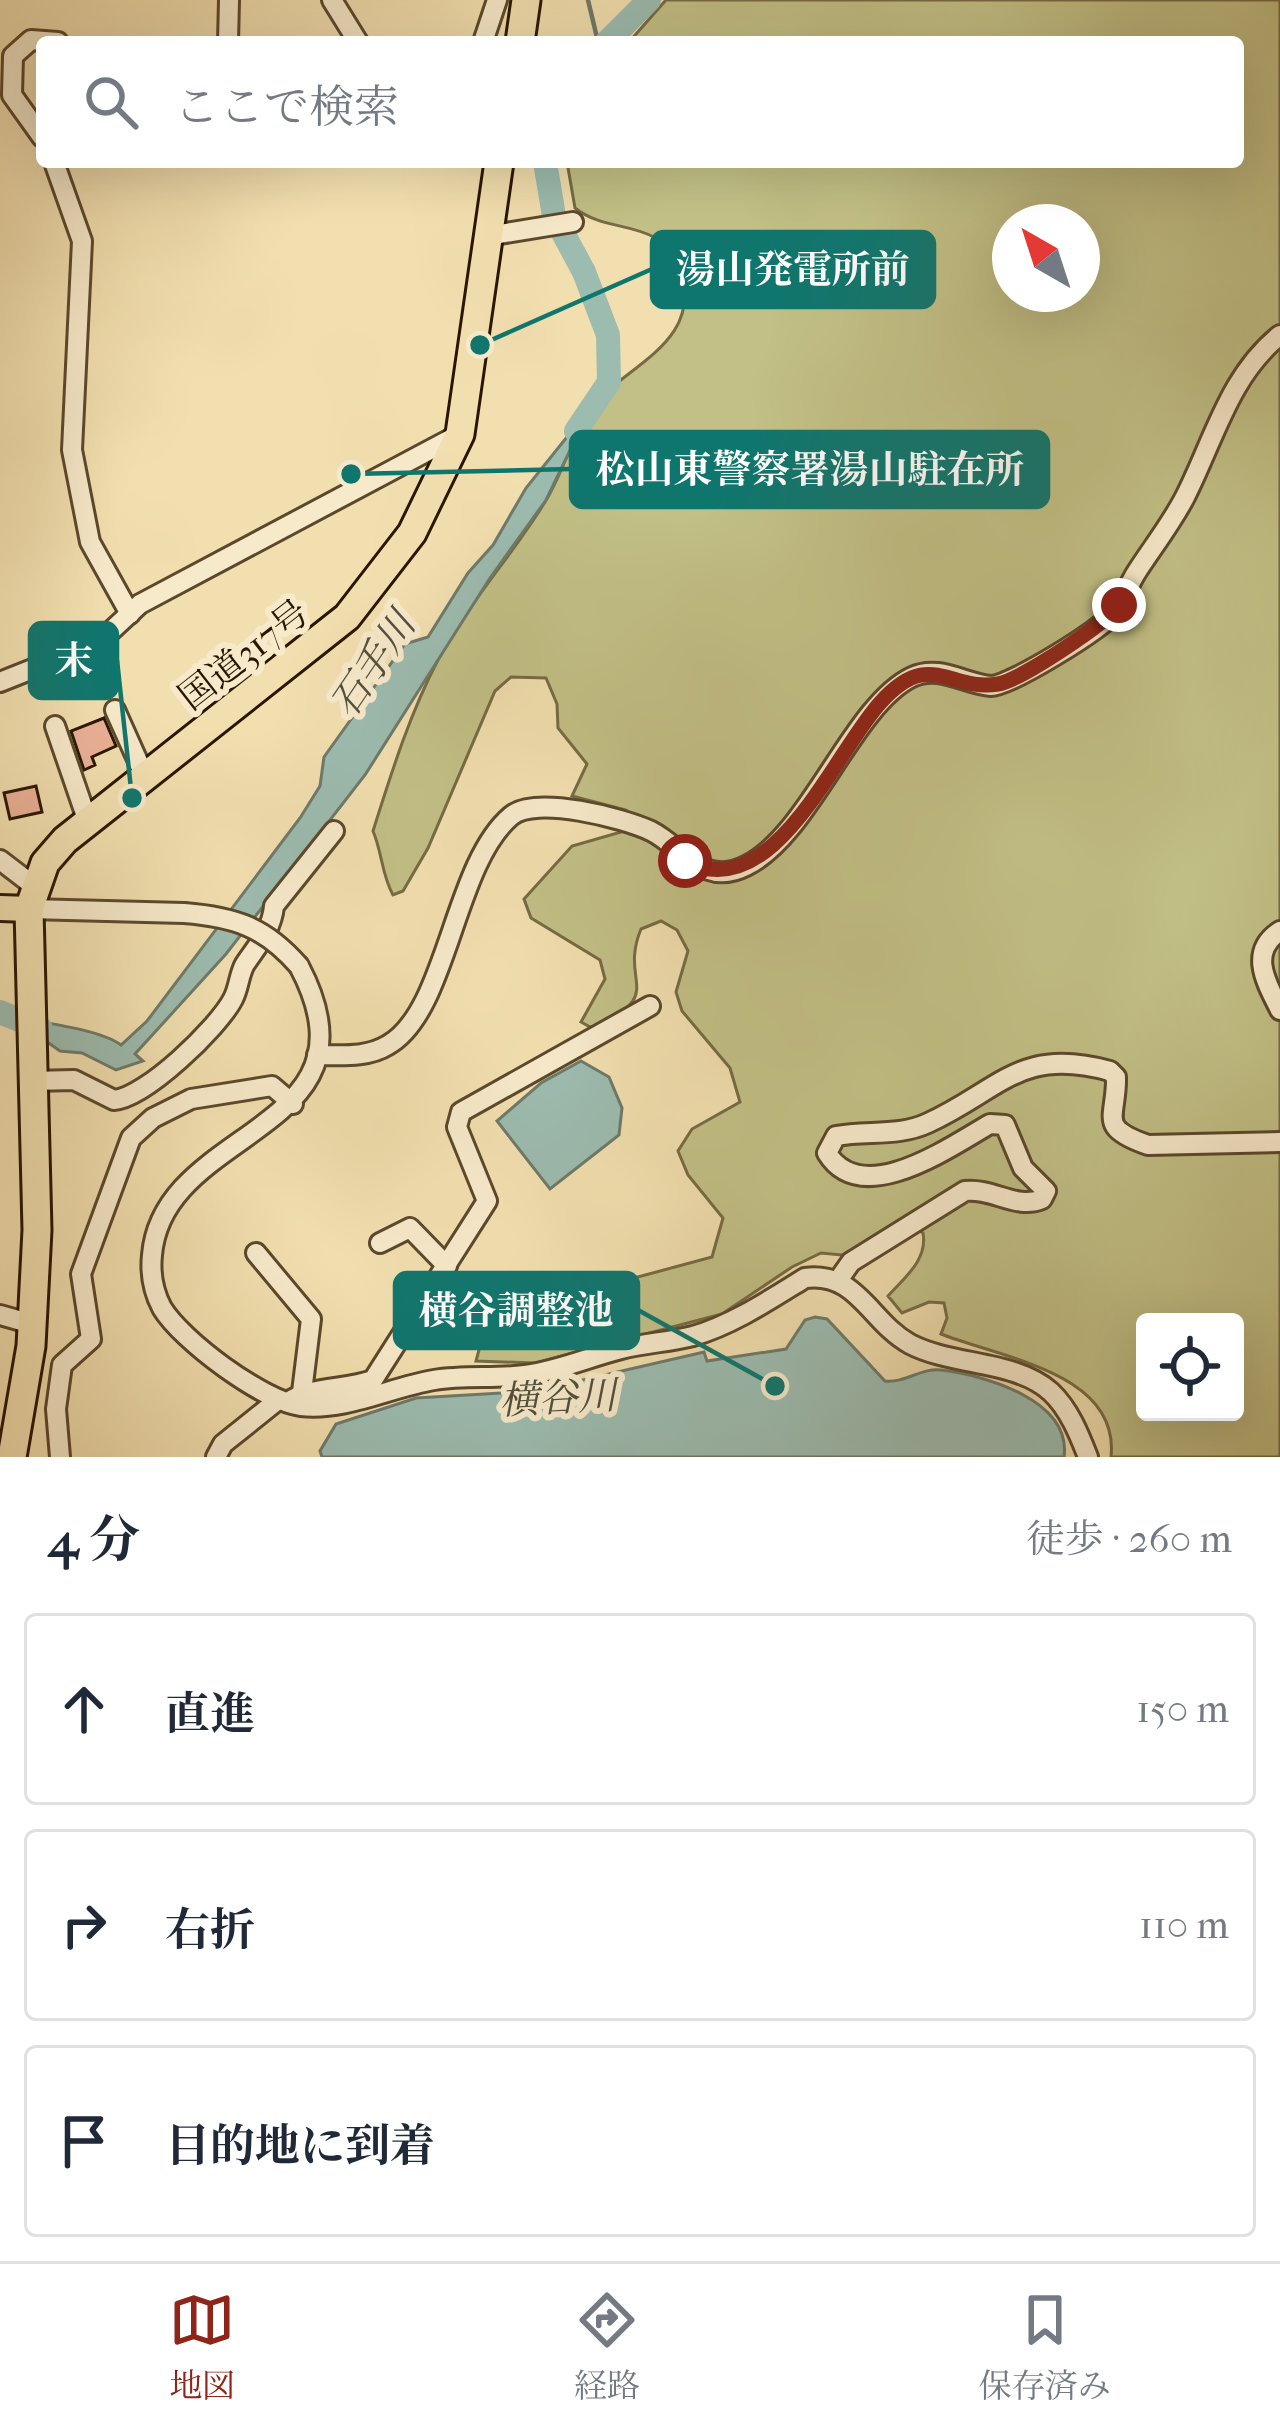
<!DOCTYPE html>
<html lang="ja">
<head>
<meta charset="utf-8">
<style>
  body { margin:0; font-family:"IM FELL French Canon","Noto Serif JP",serif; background:#f2f2f3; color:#1f2937 }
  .controls { position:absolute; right:36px; bottom:36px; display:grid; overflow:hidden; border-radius:12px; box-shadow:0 12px 48px #0002 }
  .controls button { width:108px; height:108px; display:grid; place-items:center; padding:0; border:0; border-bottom:3px solid #e0e1e3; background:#fff; color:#1f2937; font:60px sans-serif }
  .compass { position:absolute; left:992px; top:204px; width:108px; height:108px; border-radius:50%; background:#fff; box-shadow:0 12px 48px #0002; rotate:321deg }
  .stop { position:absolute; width:36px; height:36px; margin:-27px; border:9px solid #8f2418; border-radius:50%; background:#fff }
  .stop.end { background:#8f2418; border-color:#fff; box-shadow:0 3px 12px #0008 }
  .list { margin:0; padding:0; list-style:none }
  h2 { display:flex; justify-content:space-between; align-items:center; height:156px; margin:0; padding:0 48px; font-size:51px }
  h2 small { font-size:39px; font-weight:400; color:#747a83 }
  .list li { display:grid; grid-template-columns:78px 1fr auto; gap:36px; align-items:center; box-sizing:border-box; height:192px; margin:0 24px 24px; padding:0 24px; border:3px solid #e0e1e3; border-radius:12px }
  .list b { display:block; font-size:45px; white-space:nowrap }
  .list em { font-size:39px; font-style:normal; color:#747a83 }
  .icon { flex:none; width:66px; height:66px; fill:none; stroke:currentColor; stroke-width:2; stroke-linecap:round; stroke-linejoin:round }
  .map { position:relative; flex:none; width:1280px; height:1457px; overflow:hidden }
  .search { position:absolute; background:#fff; box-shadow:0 12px 48px #0002; left:36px; right:36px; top:36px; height:132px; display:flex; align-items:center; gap:30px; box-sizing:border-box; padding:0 42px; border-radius:12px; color:#747a83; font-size:45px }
  .sheet { height:804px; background:#fff }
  nav { display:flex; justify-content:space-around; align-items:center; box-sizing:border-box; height:168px; border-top:3px solid #e0e1e3; background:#fff; font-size:33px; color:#747a83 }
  nav a { display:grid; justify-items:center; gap:6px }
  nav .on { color:#8f2418 }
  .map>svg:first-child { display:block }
  .green { fill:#c2c086; stroke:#766b44; stroke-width:3; fill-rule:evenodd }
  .water { fill:#9cbcb0; stroke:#6e7a6a; stroke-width:3 }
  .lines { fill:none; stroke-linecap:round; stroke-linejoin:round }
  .stream { stroke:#6e7a6a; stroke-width:4.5 }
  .river { stroke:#9cbcb0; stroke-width:24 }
  .building { fill:#eab197; stroke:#291601; stroke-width:3 }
  .minor-casing { stroke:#5b482c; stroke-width:24 }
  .major-casing { stroke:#291601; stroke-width:30 }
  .highway-casing { stroke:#291601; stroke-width:33 }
  .minor { stroke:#f7eacb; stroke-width:18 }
  .major { stroke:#f2dfaf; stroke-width:24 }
  .highway { stroke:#f2dfaf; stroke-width:27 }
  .minor-bridge-casing { stroke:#5b482c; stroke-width:24; stroke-linecap:butt }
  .minor-bridge { stroke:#f7eacb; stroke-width:18 }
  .route { stroke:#8f2418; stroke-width:15 }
  .labels { text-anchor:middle; stroke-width:12; stroke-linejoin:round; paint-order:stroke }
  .street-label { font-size:36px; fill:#291601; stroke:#f7eacb }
  .water-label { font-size:39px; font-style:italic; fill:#51503e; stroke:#f7eacb }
  .leader { fill:none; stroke:#0f766e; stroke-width:4.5 }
  .callout-dot { fill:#0f766e; stroke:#f7eacb; stroke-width:4.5 }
  .callout { fill:#0f766e; stroke:#0f766e; stroke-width:4.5 }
  .callout-label { font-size:39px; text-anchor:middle; font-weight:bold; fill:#fff }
</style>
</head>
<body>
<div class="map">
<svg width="1280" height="1457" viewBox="0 0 1280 1457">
  <rect width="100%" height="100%" fill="#f2dfaf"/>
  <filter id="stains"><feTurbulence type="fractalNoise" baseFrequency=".00167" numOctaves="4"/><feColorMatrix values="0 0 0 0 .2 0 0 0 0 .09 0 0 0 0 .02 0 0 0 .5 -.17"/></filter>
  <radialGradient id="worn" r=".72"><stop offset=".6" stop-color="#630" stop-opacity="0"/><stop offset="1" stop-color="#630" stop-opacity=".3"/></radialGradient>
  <path class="green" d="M 666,0 L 1280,0 L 1280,1457 L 1111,1457 C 1120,1373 1002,1358 941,1334 L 947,1318 L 944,1303 L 929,1302 L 902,1313 L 888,1296 C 904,1278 928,1260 923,1233 L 906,1223 L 842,1255 L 821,1253 L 792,1267 L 722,1314 L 535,1363 L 476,1361 L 491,1305 L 524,1319 L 548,1311 L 571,1295 L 712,1257 L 723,1218 L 688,1175 L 678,1151 L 692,1129 L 740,1102 L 730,1068 L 682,1011 L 676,992 L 688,951 L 677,930 L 661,921 L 641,929 C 618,984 669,994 592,1028 L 581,1022 L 605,979 L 600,960 L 531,918 L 524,899 L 572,846 L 621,832 L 626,810 L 572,796 L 587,764 L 558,728 L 557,704 L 546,678 L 511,677 L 495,691 L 428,848 L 403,891 L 393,895 C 382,876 382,852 373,831 C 391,774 410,713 438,660 C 468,603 512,556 545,502 C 563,473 571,439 589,411 C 619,367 708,344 679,268 C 659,216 610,236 575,208 L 567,162 L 1238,162 L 1238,42 L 629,42 ZM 1010,222 L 1082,222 L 1082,294 L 1010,294 ZM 1145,1322 L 1235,1322 L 1235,1412 L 1145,1412 Z"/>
  <g class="water">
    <path d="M 591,407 L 546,500 L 490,578 L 365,775 L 226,954 L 135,1054 L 143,1061 L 116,1070 L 82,1053 L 60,1051 L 12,1017 C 44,1023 99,1029 121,1045 L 147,1021 L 300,818 L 320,786 L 324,757 L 405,644 L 428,637 L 468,573 L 493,545 L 526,488 Z"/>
    <polygon points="581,1061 609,1077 622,1108 619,1135 550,1189 497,1121 541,1083"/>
    <path d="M 815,1317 L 827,1319 L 885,1381 C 906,1383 920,1368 941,1370 C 984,1375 1072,1400 1064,1457 L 322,1457 L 320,1451 L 336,1424 L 416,1398 L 535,1391 L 704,1352 L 707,1361 L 786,1349 L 805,1320 Z"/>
  </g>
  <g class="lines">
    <polyline class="stream" points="588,0 598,42"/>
    <g class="river">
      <polyline points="607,42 649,0"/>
      <polyline points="545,162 554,216 584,272 608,335 609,382 576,431"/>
      <polyline points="0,1012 41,1029"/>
    </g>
  </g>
  <g class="building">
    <polygon points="104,718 116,746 92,757 95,765 84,770 71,731"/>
    <polygon points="36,786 42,812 10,819 4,793"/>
  </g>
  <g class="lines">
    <defs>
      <g id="minor">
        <polyline points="332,0 358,42"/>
        <polyline points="228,42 229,0"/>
        <polyline points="483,42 497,0"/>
        <polyline points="42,137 12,95 13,56 31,40 58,42"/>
        <polyline points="54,162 82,241 72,450 90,542 130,614"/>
        <polyline points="487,236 573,222"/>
        <polyline points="0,682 98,643 140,604 460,434"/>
        <polyline points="115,710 145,777"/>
        <polyline points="55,726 88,822"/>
        <polyline points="0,860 34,886"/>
        <polyline points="29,909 184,913"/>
        <path d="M 1280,931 C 1248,952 1266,982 1280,1010"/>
        <path d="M 299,966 C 388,1134 163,1125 152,1255 C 150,1274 153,1291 162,1308 C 182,1341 263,1401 301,1406 C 346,1411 391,1387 434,1380 C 465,1375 495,1379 525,1375 C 558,1371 589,1357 621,1349 C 645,1343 669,1342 693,1336 C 732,1325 771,1299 805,1278 C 857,1271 870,1322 910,1344 C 952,1366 1016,1360 1051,1392 C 1069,1409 1079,1434 1088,1457"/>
        <path d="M 317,1055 C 341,1055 367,1058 388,1045 C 448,1011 453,865 511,816 C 535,795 623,818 651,831 C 683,847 703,888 746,866 C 810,835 852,706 912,677 C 939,664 965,684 991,686 C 1010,686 1102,629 1114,613 C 1123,601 1128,586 1136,573 C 1152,548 1171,524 1185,497 C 1214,440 1229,376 1280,335"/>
        <path d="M 32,1081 L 74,1080 L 114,1100 C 145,1098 218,1028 233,999 C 239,988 239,974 245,964 C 258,945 272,929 274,906 L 334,831"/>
        <polyline points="380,1243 410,1228 447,1266"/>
        <polyline points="256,1253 311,1319 302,1392"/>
        <path d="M 839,1279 L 851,1262 L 965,1191 C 993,1188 1017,1210 1042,1199 L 1046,1191 L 1023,1168 L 1005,1125 L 990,1124 C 951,1146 862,1210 827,1153 L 836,1136 C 867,1130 898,1137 928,1123 C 1000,1090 1020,1046 1110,1071 L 1116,1077 C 1117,1118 1096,1127 1148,1145 L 1280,1142"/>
        <polyline points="0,1315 32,1324"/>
        <path d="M 288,1402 C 310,1386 346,1390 373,1380 L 487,1201 L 457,1127 L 461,1112 L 650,1006"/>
        <polyline points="60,1457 56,1409 62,1365 91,1339 81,1274 131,1138 153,1118 191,1099 272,1086 293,1104"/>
        <polyline points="216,1457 223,1444 278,1400"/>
      </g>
      <polyline id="major" points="0,908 29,909"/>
      <g id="highway">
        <polyline points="520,42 526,0"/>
        <polyline points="12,1457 31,1346 37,1230 29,909 45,863 65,840 347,617 412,533 460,434 499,162"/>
      </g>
    </defs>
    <use href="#minor" class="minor-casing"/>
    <use href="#major" class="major-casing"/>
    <use href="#highway" class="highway-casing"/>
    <use href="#minor" class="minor"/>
    <use href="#major" class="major"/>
    <use href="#highway" class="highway"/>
    <defs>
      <path id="minor-bridge" d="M 184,913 C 235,917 265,927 299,966"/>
    </defs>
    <use href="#minor-bridge" class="minor-bridge-casing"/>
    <use href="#minor-bridge" class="minor-bridge"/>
  </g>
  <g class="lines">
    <path class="route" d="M 685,861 C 773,907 833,755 880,703 C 930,647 949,692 998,684 C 1019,681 1107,623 1119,605"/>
  </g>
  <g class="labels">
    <g class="street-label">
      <text transform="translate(243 654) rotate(-38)" y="13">国道317号</text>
    </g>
    <g class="water-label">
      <text transform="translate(372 664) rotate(-56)" y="14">石手川</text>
      <text transform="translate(558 1397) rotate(-3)" y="14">横谷川</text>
    </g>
  </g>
  <path class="leader" d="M480 345L652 269M351 474L571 469M132 798L117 660M775 1386L638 1310"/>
  <g class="callout-dot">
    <circle cx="480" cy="345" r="12"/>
    <circle cx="351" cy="474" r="12"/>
    <circle cx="132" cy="798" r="12"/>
    <circle cx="775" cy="1386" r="12"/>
  </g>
  <g class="callout">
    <rect x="652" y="232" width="282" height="75" rx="12"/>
    <rect x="571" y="432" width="477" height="75" rx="12"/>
    <rect x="30" y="623" width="87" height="75" rx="12"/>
    <rect x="395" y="1273" width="243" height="75" rx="12"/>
  </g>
  <g class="callout-label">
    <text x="793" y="283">湯山発電所前</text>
    <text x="810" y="483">松山東警察署湯山駐在所</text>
    <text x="74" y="674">末</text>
    <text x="516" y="1324">横谷調整池</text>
  </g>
  <rect width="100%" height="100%" filter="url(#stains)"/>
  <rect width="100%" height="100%" fill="url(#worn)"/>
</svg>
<div class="controls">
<button><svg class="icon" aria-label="locate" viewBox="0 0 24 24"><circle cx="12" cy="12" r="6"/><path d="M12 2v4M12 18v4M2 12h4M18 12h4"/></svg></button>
</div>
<svg class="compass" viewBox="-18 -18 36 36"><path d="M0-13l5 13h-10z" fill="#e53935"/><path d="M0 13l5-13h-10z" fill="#747a83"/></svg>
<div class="stop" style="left:685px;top:861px"></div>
<div class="stop end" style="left:1119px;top:605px"></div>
<div class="search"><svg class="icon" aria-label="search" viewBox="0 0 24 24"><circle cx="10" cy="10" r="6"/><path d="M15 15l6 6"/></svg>ここで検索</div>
</div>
<section class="sheet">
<h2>4 分<small>徒歩 · 260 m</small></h2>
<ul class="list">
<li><svg class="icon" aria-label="ahead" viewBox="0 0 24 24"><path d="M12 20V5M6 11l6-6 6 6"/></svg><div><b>直進</b></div><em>150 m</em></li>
<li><svg class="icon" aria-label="right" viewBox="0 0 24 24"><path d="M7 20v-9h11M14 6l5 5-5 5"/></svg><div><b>右折</b></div><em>110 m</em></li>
<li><svg class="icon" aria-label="arrive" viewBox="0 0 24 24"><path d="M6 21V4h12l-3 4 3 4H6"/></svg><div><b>目的地に到着</b></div></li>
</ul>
</section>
<nav>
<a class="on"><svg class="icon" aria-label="map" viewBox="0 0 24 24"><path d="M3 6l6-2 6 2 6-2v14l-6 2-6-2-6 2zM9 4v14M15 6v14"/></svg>地図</a>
<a><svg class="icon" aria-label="directions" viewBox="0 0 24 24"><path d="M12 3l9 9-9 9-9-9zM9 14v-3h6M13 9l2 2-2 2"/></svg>経路</a>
<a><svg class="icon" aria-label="saved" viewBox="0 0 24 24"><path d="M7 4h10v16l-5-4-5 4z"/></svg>保存済み</a>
</nav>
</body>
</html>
